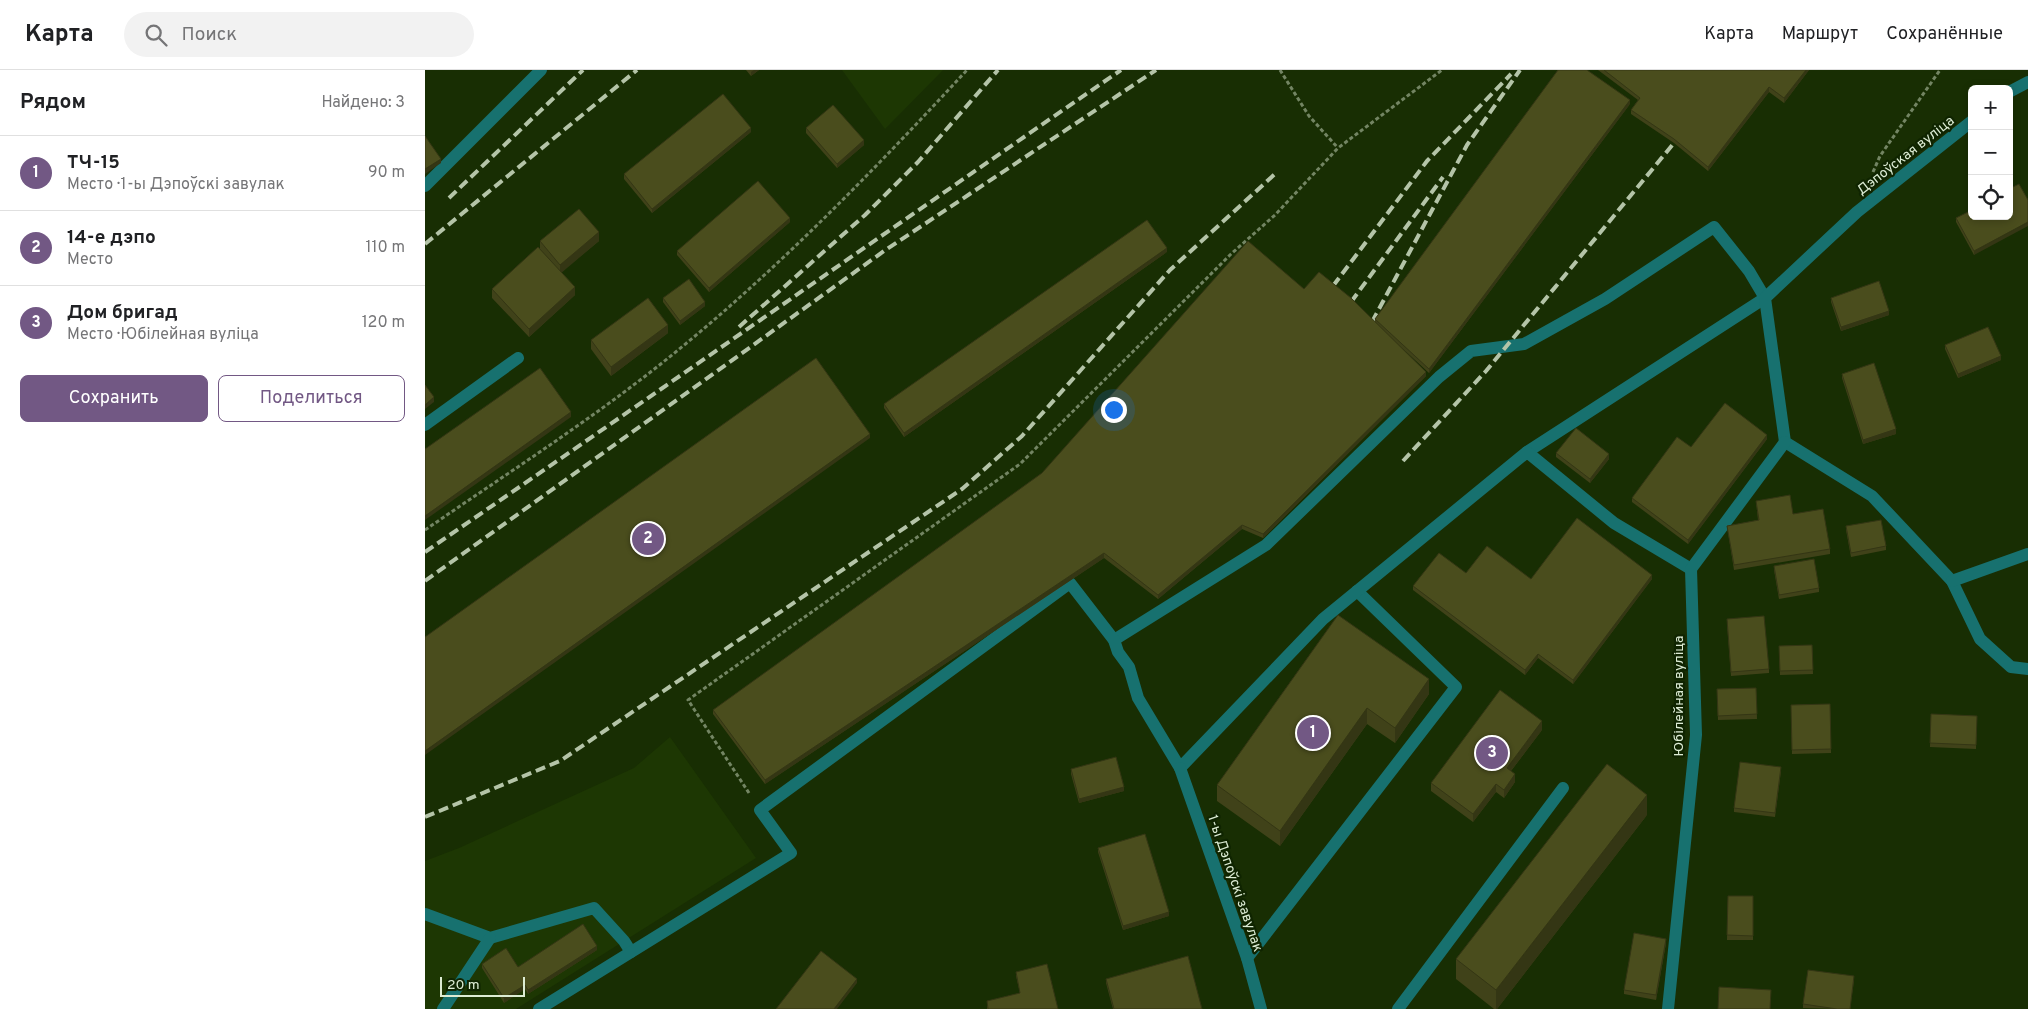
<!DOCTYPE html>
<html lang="ru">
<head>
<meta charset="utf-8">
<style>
  body { margin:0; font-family:Overpass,sans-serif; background:#f2f2f2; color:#202124 }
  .controls { position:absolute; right:15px; top:15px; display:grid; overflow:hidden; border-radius:8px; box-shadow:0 2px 8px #0003 }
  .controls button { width:45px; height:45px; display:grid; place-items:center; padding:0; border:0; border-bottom:1px solid #e0e0e0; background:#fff; color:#202124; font:25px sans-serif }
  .scale { position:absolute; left:15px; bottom:12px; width:85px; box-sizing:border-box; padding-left:5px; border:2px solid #ddecd4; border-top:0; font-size:14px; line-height:18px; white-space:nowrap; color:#ddecd4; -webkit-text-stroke:4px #0f2400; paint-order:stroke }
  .you { position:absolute; left:688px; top:339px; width:18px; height:18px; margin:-12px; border:4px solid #fff; border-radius:50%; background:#1a73e8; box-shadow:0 0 0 8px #1a73e833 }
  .badge { display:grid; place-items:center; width:32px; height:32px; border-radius:50%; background:#725884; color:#fff; font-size:16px; font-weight:700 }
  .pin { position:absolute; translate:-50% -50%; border:2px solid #fff; box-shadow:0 1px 5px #0006 }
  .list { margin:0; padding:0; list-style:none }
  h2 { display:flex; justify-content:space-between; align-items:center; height:65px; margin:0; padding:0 20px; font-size:21px }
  h2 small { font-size:16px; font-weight:400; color:#757577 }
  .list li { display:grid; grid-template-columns:32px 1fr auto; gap:15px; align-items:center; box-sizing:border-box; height:75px; padding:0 20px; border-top:1px solid #e0e0e0 }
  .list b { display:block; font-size:19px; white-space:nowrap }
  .list p { margin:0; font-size:16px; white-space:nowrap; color:#757577 }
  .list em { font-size:16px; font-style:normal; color:#757577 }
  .actions { display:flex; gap:10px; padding:15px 20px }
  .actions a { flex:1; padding:11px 0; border:1px solid #725884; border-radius:8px; text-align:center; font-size:18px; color:#725884 }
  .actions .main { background:#725884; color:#fff }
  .icon { flex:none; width:28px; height:28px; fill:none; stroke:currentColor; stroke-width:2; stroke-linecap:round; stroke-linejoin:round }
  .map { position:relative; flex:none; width:1603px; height:939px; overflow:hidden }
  header { display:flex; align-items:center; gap:30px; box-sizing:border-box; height:70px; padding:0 25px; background:#fff; border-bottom:1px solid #e0e0e0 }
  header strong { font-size:24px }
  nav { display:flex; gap:28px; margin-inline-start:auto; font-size:18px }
  .search { width:350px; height:45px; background:#f2f2f2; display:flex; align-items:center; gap:12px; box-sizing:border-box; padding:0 18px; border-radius:28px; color:#757577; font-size:19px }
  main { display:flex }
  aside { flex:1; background:#fff }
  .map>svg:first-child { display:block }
  .built { fill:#1d3703 }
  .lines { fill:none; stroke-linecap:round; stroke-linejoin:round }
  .path { stroke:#738563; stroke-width:3; stroke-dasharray:4 2.5; stroke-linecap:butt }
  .lane { stroke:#17716f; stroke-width:12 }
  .street { stroke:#17716f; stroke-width:12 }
  .rail { stroke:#b4c4a8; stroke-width:4; stroke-dasharray:10 5; stroke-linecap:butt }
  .wall { fill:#404219 }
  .shaded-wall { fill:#343614 }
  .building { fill:#4a4d1d; stroke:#343614 }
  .labels { text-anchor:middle; stroke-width:4.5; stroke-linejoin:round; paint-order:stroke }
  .street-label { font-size:14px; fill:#ddecd4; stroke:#0f2400 }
</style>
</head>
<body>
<header>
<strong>Карта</strong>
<div class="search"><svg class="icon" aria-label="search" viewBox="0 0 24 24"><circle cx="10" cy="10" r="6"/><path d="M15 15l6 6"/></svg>Поиск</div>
<nav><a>Карта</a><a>Маршрут</a><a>Сохранённые</a></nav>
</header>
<main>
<aside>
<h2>Рядом<small>Найдено: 3</small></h2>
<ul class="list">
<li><span class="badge">1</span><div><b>ТЧ-15</b><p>Место · 1-ы Дэпоўскі завулак</p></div><em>90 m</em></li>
<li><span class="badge">2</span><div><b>14-е дэпо</b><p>Место</p></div><em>110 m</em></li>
<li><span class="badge">3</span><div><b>Дом бригад</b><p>Место · Юбілейная вуліца</p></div><em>120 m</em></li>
</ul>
<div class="actions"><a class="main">Сохранить</a><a>Поделиться</a></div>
</aside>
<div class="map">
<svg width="1603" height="939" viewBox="0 0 1603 939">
  <rect width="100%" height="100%" fill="#182e03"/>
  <g class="built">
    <polygon points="417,0 518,0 460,59"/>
    <polygon points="245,667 331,788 91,939 0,939 0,791 34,778 209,698"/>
  </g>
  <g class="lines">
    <g class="path">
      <polyline points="855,0 884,46 913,78"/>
      <polyline points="1448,102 1455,86 1515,0"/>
      <path d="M 0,460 C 87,400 177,343 258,276 C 360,192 452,97 542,0"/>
      <polyline points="324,723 263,630 595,394 806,184 850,145 913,78 1017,0"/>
    </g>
    <g class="lane">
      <polyline points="0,116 116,0"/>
      <polyline points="0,355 93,288"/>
      <polyline points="689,570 841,475 1014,307 1046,281 1099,274 1180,229 1289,157 1324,201 1340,228 1102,382"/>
      <polyline points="0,844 65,868 169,838 199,871 206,882"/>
      <polyline points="822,888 1031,617 932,521"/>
      <polyline points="18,939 65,868"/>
      <polyline points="114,939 366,783 335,740 645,513 689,570 693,582 704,597 713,628 755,698 898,549 1102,382 1189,453 1266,499"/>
      <polyline points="973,939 1138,718"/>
    </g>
    <g class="street">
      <polyline points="1584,22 1603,12"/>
      <polyline points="1547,51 1432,142 1340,228 1360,372 1447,426 1527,511 1555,569 1586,597 1603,599"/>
      <polyline points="1527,511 1603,484"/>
      <polyline points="755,698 822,888 836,939"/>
      <polyline points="1243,939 1271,665 1266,499 1360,372"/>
    </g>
    <g class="rail">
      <polyline points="24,128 158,0"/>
      <polyline points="0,174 212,0"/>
      <polyline points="908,216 1002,91 1086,4"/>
      <polyline points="926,232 1018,107"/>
      <polyline points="947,252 1042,75 1095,0"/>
      <polyline points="314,257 440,145 493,92 573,0"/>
      <polyline points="978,391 1061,301 1249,73"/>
      <path d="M 0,482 C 233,322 464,160 696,0"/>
      <polyline points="0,511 459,181 731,0"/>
      <polyline points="0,747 135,691 537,419 597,366 745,200 851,103"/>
    </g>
  </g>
  <g class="wall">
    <polygon points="321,0 334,0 326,6"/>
    <polygon points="1173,0 1384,0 1359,33 1344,22 1283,101 1249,73 1206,44 1206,40 1213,30"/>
    <polygon points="1205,34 1004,303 977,278 1001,306 838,468 817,459 733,529 679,488 340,714 288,644 288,640 879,219 950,252 950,249"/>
    <polygon points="381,58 439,75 412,98 381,63"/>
    <polygon points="326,62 227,143 199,109 199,104"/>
    <polygon points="1603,130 1549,185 1531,152 1531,148"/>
    <polygon points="365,152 284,222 252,185 252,181"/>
    <polygon points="115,171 174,171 136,202 150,225 104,267 67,228 67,219 115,179"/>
    <polygon points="742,182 479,367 459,338 459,334"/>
    <polygon points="238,228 280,236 255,255 238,232"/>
    <polygon points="1406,228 1464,245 1416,261 1406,232"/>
    <polygon points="243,263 186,306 166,279 166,270"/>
    <polygon points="1520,275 1576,290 1533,308 1520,279"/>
    <polygon points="1417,304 1471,364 1438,374 1417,308"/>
    <polygon points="1342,369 1263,474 1207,432 1207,428 1266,377"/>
    <polygon points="1131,383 1184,389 1165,413 1131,387"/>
    <polygon points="1331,431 1368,444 1405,479 1405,484 1309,500 1302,456 1333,450"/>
    <polygon points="1421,456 1461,476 1461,480 1426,487 1421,460"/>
    <polygon points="1349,496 1394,518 1394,522 1354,529 1349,500"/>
    <polygon points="1041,503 1106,509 1227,509 1148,614 1113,588 1100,605 988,520 988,516"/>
    <polygon points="913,545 1004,624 970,673 942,654 855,776 792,731 792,715"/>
    <polygon points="1302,553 1344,599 1344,603 1306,606"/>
    <polygon points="1387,575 1388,604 1355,605 1354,576"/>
    <polygon points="1331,618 1332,649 1293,650 1292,619"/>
    <polygon points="1405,634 1406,683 1367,684 1366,635"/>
    <polygon points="1506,644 1552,646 1551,679 1505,677"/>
    <polygon points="1117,660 1086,701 1090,712 1079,728 1071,722 1048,752 1006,721 1006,713"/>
    <polygon points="646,699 699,721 654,733 646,704"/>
    <polygon points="1356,701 1350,747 1309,742 1309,738"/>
    <polygon points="1222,745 1072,939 1069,939 1031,909 1031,889"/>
    <polygon points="673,778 744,846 698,860 673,782"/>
    <polygon points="1303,826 1328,826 1328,870 1302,870"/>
    <polygon points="1241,873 1231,930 1199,924 1199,920"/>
    <polygon points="172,880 103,924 100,919 79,933 57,898 57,894 93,897"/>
    <polygon points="591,902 633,939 562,939 562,931 595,923 591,906"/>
    <polygon points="681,909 777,939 688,939 681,913"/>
    <polygon points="1429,910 1425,939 1378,938 1378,934"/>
  </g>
  <g class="shaded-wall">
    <polygon points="329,0 334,0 326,6 326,2"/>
    <polygon points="1381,0 1384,0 1359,33 1359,28"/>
    <polygon points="1344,17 1344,22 1283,101 1283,97"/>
    <polygon points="1205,30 1205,34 1004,303 1004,299"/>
    <polygon points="326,58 326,62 227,143 227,139"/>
    <polygon points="439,70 439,75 412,98 412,94"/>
    <polygon points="16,89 16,93 0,104 0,99"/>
    <polygon points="365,148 365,152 284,222 284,218"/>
    <polygon points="1603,152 1603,156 1549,185 1549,181"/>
    <polygon points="174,162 174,171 135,204 135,195"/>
    <polygon points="742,178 742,182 479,367 479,363"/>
    <polygon points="150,217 150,225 104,267 104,259"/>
    <polygon points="280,232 280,236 255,255 255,251"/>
    <polygon points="1464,241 1464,245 1416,261 1416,257"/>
    <polygon points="243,255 243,263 186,306 186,297"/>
    <polygon points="1576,286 1576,290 1533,308 1533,304"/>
    <polygon points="1001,302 1001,306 838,468 838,464"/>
    <polygon points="9,327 9,332 0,339 0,335"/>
    <polygon points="146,342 146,347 0,450 0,446"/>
    <polygon points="1471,359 1471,364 1438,374 1438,370"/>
    <polygon points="445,364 445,368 0,685 0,681"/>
    <polygon points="1342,365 1342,369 1263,474 1263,470"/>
    <polygon points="1184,384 1184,389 1165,413 1165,409"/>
    <polygon points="817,455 817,459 733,529 733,525"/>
    <polygon points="679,483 679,488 340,714 340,710"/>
    <polygon points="1227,505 1227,509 1148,614 1148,610"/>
    <polygon points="1113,584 1113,588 1100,605 1100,600"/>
    <polygon points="1004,609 1004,624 970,673 970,658"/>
    <polygon points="942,638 942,654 855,776 855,761"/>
    <polygon points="1117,651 1117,660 1082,706 1082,698"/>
    <polygon points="1090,704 1090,712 1079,728 1079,720"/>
    <polygon points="1071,714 1071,722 1048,752 1048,744"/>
    <polygon points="699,717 699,721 654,733 654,729"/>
    <polygon points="1222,725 1222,745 1072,939 1071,939 1071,920"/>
    <polygon points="744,842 744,846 698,860 698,856"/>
    <polygon points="1241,869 1241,873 1231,930 1231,925"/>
    <polygon points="172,876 172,880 103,924 103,920"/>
    <polygon points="432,909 432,913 412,939 409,939"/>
    <polygon points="100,915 100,919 79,933 79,928"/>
  </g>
  <g class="building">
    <polygon points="1133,0 1162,0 1205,30 1004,299 950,249"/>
    <polygon points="1179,0 1381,0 1359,28 1344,17 1283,97 1249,69 1206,40 1215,28"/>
    <polygon points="298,24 326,58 227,139 199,104"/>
    <polygon points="408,35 439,70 412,94 381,58"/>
    <polygon points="0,66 16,89 0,99"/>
    <polygon points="333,111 365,148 284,218 252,181"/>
    <polygon points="1594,114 1603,130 1603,152 1549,181 1531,148 1547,140 1547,146 1584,146 1584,119"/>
    <polygon points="154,139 174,162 135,195 115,171"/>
    <polygon points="722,150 742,178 479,363 459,334"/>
    <polygon points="823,171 879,219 894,202 926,228 1001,302 838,464 817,455 733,525 679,483 340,710 288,640 617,403"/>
    <polygon points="113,177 150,217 104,259 67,219"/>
    <polygon points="264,209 280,232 255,251 238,228"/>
    <polygon points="1454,211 1464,241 1416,257 1406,228"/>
    <polygon points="223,228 243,255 186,297 166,270"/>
    <polygon points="1563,257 1576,286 1533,304 1520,275"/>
    <polygon points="391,288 445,364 0,681 0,567"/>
    <polygon points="1449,293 1471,359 1438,370 1417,304"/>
    <polygon points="115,298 146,342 0,446 0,379"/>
    <polygon points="0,315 9,327 0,335"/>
    <polygon points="1300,333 1342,365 1263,470 1207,428 1252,367 1266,377"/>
    <polygon points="1151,358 1184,384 1165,409 1131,383"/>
    <polygon points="1365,425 1368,444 1398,439 1405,479 1309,495 1302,456 1334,450 1331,431"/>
    <polygon points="1152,448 1227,505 1148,610 1113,584 1100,600 988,516 1014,483 1041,503 1062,476 1106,509"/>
    <polygon points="1456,450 1461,476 1426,483 1421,456"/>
    <polygon points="1389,489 1394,518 1354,525 1349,496"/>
    <polygon points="913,545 1004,609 970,658 942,638 855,761 792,715"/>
    <polygon points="1339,546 1344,599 1306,602 1302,549"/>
    <polygon points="1387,575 1388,600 1355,601 1354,576"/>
    <polygon points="1331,618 1332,644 1293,646 1292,619"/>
    <polygon points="1075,620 1117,651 1082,698 1090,704 1079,720 1071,714 1048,744 1006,713"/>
    <polygon points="1405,634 1406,679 1367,680 1366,635"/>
    <polygon points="1506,644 1552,646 1551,675 1505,673"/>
    <polygon points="691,687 699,717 654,729 646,699"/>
    <polygon points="1315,692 1356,697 1350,743 1309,738"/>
    <polygon points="1182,694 1222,725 1071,920 1031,889"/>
    <polygon points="720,764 744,842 698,856 673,778"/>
    <polygon points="1303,826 1328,826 1328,866 1302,865"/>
    <polygon points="158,854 172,876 103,920 100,915 79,928 57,894 81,878 93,897"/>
    <polygon points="1209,863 1241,869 1231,925 1199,920"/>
    <polygon points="396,881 432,909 409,939 351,939"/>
    <polygon points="763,886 777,939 689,939 681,909"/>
    <polygon points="622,894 633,939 563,939 562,931 595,923 591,902"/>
    <polygon points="1383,900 1429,906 1425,939 1412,939 1378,934"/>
    <polygon points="1294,917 1346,920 1345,939 1293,939"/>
  </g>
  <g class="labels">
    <g class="street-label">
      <text transform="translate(1480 85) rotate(-38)" y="5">Дэпоўская вуліца</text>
      <text transform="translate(1253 626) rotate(-90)" y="5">Юбілейная вуліца</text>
      <text transform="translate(811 813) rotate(71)" y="5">1-ы Дэпоўскі завулак</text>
    </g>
  </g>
</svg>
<div class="controls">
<button>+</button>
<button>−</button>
<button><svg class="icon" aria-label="locate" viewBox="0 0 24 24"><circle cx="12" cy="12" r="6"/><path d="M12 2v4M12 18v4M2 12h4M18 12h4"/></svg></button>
</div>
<div class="scale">20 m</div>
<div class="you"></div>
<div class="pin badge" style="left:888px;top:663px">1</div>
<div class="pin badge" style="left:223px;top:469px">2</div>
<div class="pin badge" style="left:1067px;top:683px">3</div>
</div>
</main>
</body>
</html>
